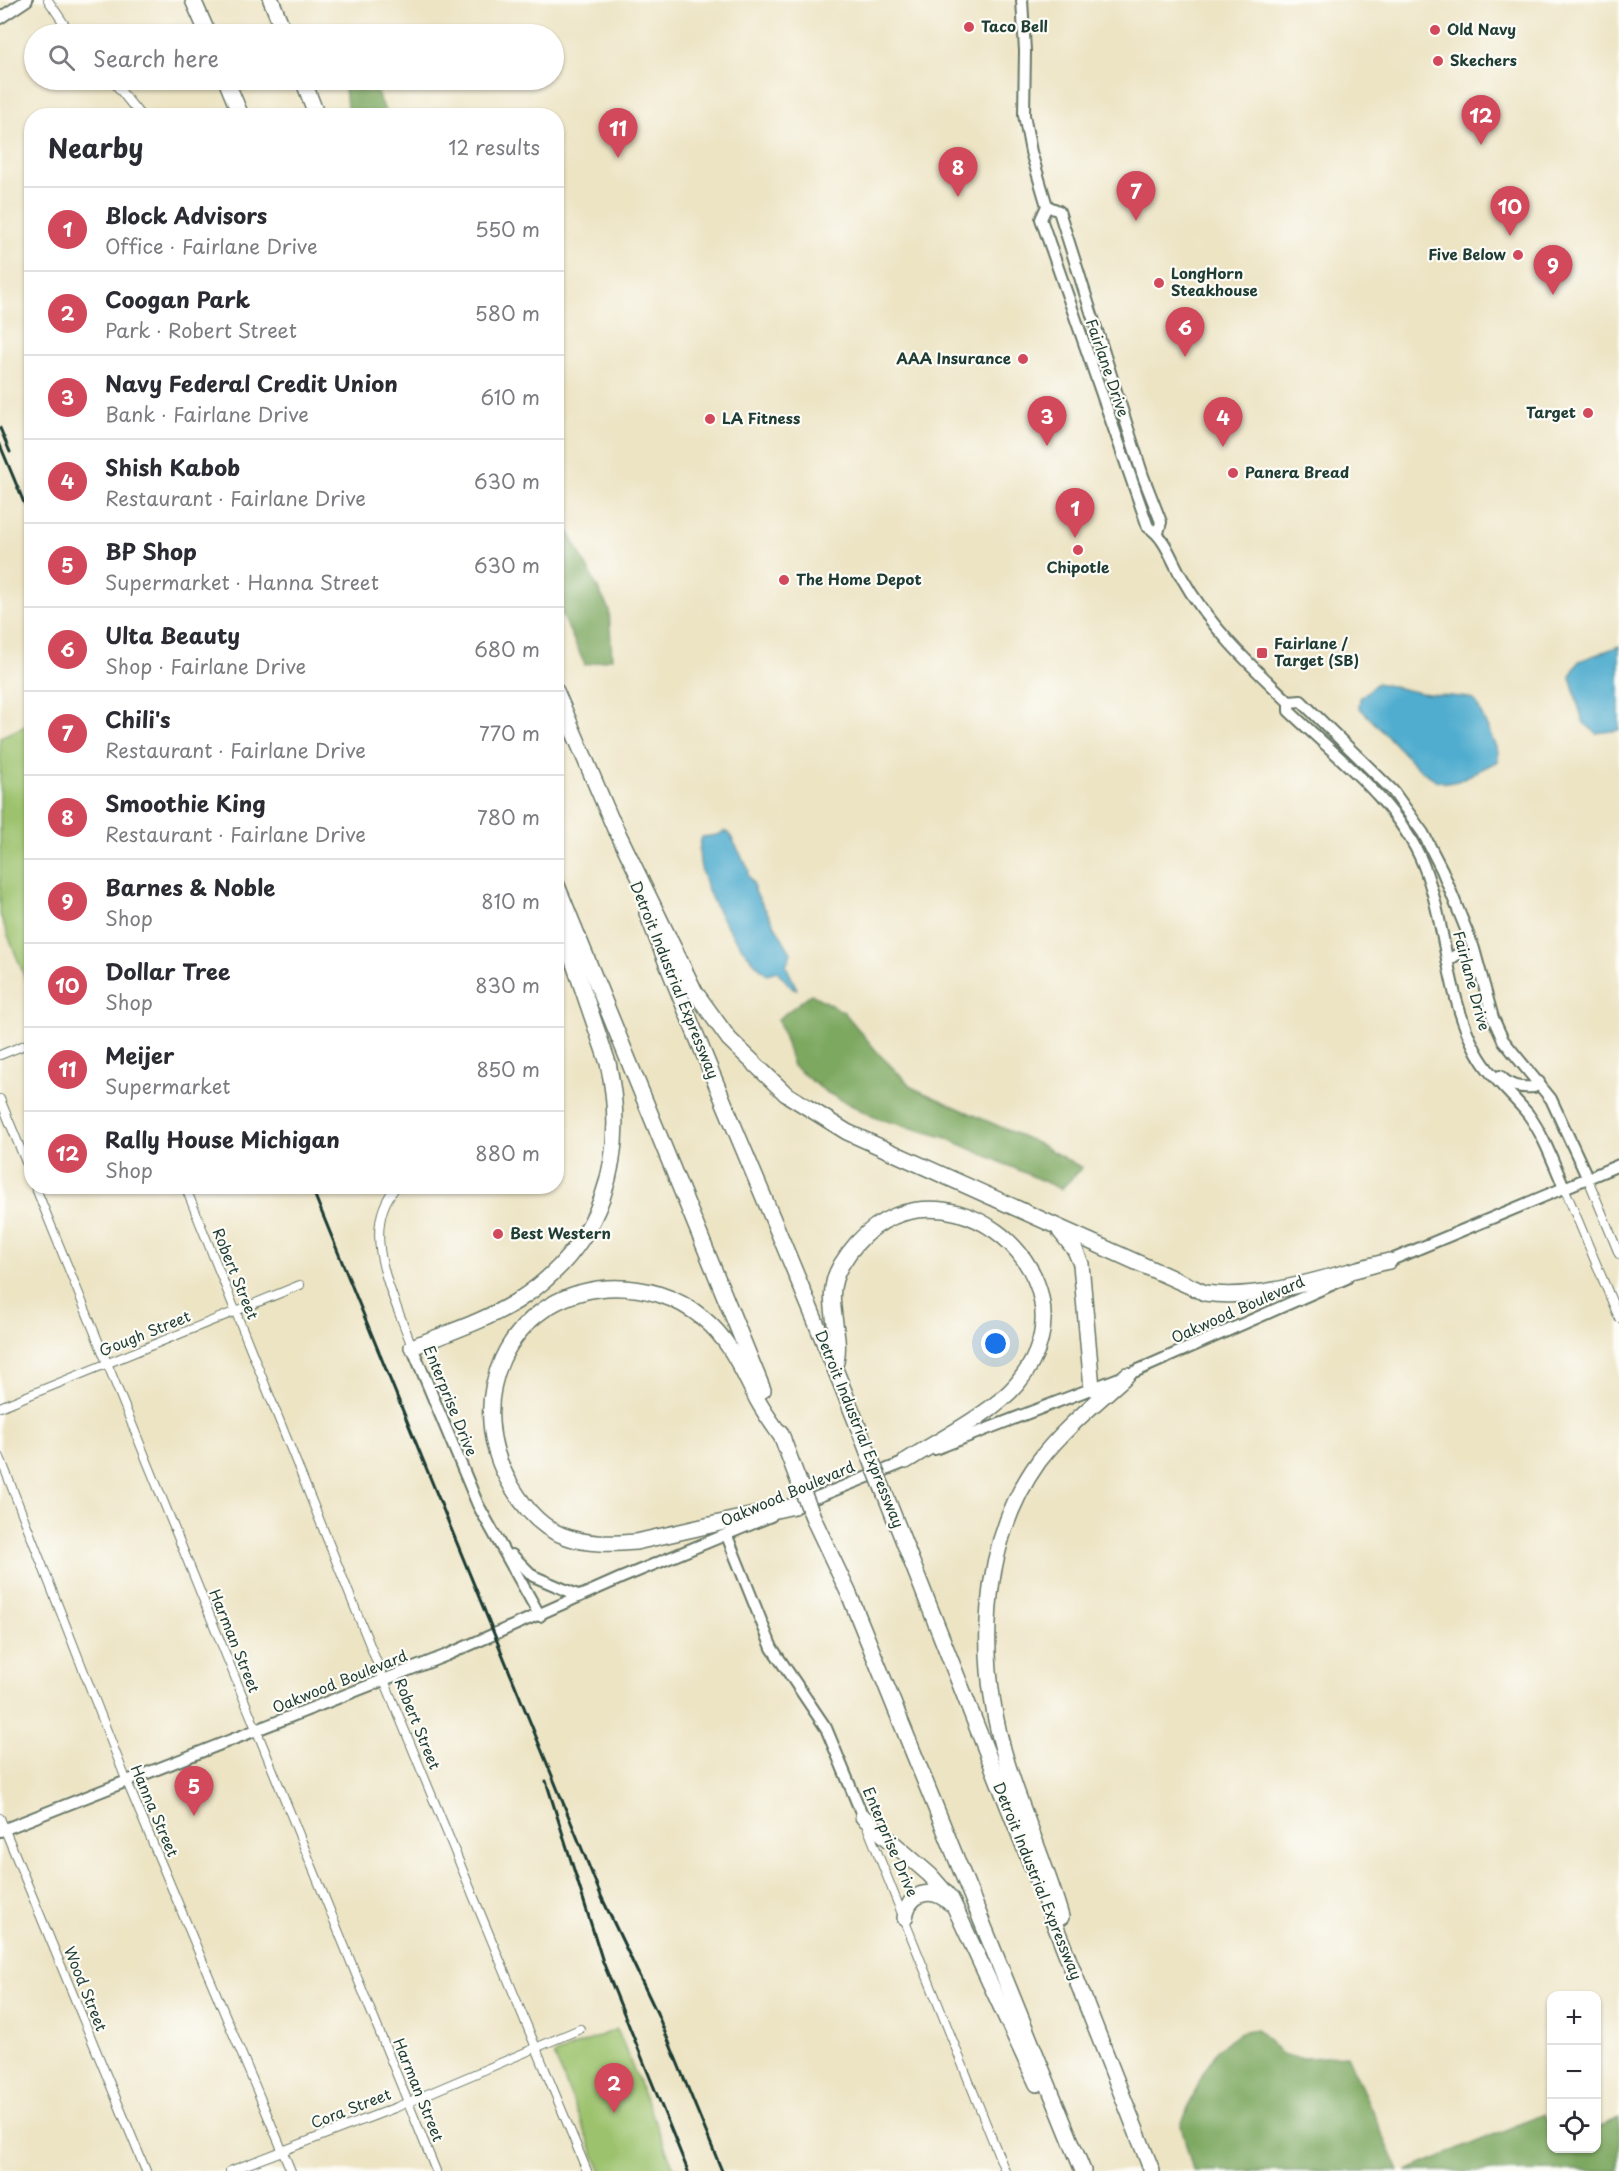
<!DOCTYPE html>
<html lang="en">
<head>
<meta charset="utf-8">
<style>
  body { margin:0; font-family:"Playpen Sans",sans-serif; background:#f2f2f3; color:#2b2b33 }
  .controls { position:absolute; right:18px; bottom:18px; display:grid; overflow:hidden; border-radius:12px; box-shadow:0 2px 4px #0004 }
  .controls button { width:54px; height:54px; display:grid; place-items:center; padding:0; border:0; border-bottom:2px solid #e1e1e2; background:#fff; color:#2b2b33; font:30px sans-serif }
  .you { position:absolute; left:996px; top:1344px; width:21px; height:21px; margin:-15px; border:4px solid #fff; border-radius:50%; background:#1a73e8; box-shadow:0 0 0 9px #1a73e833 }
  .badge { display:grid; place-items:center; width:39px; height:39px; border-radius:50%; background:#d1495b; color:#fff; font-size:20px; font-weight:700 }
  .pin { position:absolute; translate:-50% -50px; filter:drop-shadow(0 2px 3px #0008) }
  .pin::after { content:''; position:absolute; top:32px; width:21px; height:18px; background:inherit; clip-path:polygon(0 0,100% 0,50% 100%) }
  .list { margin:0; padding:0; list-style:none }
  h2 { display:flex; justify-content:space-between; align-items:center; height:78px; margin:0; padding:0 24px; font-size:26px }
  h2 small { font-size:20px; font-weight:400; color:#7c7c81 }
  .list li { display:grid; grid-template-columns:39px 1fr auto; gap:18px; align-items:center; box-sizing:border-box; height:84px; padding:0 24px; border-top:2px solid #e1e1e2 }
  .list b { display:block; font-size:22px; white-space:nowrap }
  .list p { margin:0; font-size:20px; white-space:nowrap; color:#7c7c81 }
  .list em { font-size:20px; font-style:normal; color:#7c7c81 }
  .icon { flex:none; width:33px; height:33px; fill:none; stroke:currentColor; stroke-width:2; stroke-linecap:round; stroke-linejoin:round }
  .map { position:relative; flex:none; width:1619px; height:2171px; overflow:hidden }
  .search { position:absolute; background:#fff; box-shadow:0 2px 4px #0004; left:24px; top:24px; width:540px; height:66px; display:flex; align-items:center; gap:15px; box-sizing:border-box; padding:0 21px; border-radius:33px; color:#7c7c81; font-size:22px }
  .panel { position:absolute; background:#fff; box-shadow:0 2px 4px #0004; left:24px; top:108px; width:540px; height:1086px; border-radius:24px }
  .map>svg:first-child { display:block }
  .green { fill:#9cc26d; stroke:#5e8050; stroke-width:1.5 }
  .forest { fill:#7da860; stroke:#4e724a; stroke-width:1.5 }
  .water { fill:#51adcf; stroke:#387582; stroke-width:1.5 }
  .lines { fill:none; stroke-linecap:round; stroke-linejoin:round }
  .street-casing { stroke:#677766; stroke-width:10 }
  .secondary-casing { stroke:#677766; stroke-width:14 }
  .highway-casing { stroke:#677766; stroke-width:18 }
  .street { stroke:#fff; stroke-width:8 }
  .secondary { stroke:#fff; stroke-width:10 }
  .highway { stroke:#fff; stroke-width:15 }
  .rail { stroke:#1f3d34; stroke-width:3 }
  .highway-bridge-casing { stroke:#677766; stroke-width:18; stroke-linecap:butt }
  .highway-bridge { stroke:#fff; stroke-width:15 }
  .poi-dot { fill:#d1495b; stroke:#fdfcf7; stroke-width:2 }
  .labels { text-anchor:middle; stroke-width:4.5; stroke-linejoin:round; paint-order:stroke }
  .poi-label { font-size:15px; font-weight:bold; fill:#1f3d34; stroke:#fdfcf7; text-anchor:start }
  .street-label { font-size:15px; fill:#1f3d34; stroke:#fdfcf7 }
</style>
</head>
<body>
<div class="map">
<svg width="1619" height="2171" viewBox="0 0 1619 2171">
  <rect width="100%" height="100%" fill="#fdfcf7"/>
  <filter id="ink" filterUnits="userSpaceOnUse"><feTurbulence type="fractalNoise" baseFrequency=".0167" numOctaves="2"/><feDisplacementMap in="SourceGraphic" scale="12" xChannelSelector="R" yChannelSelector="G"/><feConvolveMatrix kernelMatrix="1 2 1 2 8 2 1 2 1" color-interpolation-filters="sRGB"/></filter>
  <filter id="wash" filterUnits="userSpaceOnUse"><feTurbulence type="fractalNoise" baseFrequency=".008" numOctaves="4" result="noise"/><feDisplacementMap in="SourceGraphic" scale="24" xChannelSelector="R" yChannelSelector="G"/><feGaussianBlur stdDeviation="1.35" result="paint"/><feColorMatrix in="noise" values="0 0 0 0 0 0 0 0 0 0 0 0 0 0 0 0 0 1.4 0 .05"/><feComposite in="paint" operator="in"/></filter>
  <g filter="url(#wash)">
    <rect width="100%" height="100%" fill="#ede4c4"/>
    <g class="green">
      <polygon points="31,724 31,993 0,915 0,737"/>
      <polygon points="617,2029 675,2171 601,2171 554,2055"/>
    </g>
    <g class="forest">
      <polygon points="344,80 372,80 387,115 348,115"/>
      <polygon points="556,507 609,610 612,658 585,665 557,603"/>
      <polygon points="811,994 844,1012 879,1054 913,1088 1039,1144 1082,1168 1061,1189 944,1137 876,1118 826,1092 793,1066 778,1019"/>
      <path d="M 1256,2029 C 1267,2035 1270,2046 1280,2053 C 1293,2062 1331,2056 1347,2055 L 1399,2171 L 1193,2171 L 1181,2125 L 1203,2073 L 1218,2049 L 1241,2032 Z"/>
      <polygon points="1544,2114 1551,2130 1552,2148 1596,2148 1597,2128 1619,2118 1619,2171 1406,2171"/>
    </g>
    <g class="water">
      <polygon points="1619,646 1619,730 1596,733 1583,722 1570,676 1579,661"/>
      <polygon points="1377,683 1420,693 1470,698 1476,702 1498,752 1498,761 1458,781 1447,783 1436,780 1418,768 1359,707 1360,698"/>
      <path d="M 724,831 L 729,833 L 749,870 L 748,875 L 754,885 L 754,890 L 791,953 L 786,966 L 797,989 L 793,989 L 777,971 L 767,974 C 738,951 687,875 702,837 L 718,835 Z"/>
    </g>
  </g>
  <g filter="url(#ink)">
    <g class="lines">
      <defs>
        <g id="street">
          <polyline points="48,0 71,34"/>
          <polyline points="112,80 141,116"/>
          <polyline points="0,1055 32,1042"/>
          <polyline points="0,1099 32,1177"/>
          <polyline points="1588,1179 1619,1254"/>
          <polyline points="35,1186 436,2171"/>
          <polyline points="185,1186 384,1680 587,2171"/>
          <path d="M 397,1186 C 356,1231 396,1300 412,1347"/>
          <polyline points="1564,1187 1619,1318"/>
          <polyline points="0,1407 300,1285"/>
          <polyline points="0,1457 127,1782 291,2171"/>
          <polyline points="0,1818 146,2171"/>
          <polyline points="866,1824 1005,2171"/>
          <polyline points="230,2171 397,2107 580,2029"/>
        </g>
        <g id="secondary">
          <path d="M 1022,0 L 1025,51 L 1024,115 L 1031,152 L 1047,206 L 1041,219 L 1148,527 C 1165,537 1171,559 1181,576 C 1208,625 1249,664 1289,702 L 1301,701 L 1393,791 L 1423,833 L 1442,870 L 1474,949 L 1493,1018 L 1503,1040 L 1551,1099 L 1588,1179"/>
          <polyline points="0,18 27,0"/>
          <polyline points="1047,206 1059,211 1143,476 1161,522 1158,533"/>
          <path d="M 1289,702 L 1289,711 C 1336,756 1398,802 1423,864 C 1447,924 1445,993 1476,1051 C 1489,1076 1511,1093 1528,1114 C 1544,1136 1553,1162 1564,1187"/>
          <polyline points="1447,961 1461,952 1471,964 1474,974"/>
          <path d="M 1500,1076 C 1511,1087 1519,1088 1534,1087 L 1539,1082"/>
          <polyline points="1384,1263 1619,1165"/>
          <polyline points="412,1347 478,1505 540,1616"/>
          <polyline points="935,1449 1127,1375 1347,1278"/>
          <polyline points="802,1503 913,1459"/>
          <polyline points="727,1536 772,1648 826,1728 863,1817"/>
          <polyline points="512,1555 533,1576 580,1596"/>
          <polyline points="0,1831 447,1655 621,1578 771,1516"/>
        </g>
        <g id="highway">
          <polyline points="193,0 208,34"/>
          <polyline points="271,0 285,34"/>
          <polyline points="226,80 241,116"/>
          <polyline points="303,80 317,116"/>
          <polyline points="556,691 615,829"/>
          <path d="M 612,821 L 695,992 L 729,1039 L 786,1094 L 847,1132 L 1205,1293 C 1262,1302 1333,1274 1389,1261"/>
          <polyline points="556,883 763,1390"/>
          <path d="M 647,913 C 717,1094 798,1271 868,1452"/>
          <polyline points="1060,1231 1075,1250 1081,1264 1092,1388"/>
          <path d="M 412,1347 C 447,1333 485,1321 517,1301 C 602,1247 629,1158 608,1063 L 556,911"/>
          <path d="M 836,1362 C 843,1330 821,1298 841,1265 C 923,1129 1112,1270 1017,1384 C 993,1413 939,1440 906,1461"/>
          <polyline points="780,1432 798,1480"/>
          <path d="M 783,1439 C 775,1427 765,1414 758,1401 C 742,1371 731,1341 704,1319 C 677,1296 642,1286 607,1288 C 505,1296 461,1404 512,1487 C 524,1507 541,1528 564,1536 C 588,1545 612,1544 636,1542 L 794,1506"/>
          <polyline points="885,1494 1152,2171"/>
          <polyline points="815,1522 849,1594 1083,2171"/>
          <polyline points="863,1817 930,1875 951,1899 1037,2084"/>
          <path d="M 1061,1917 C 1046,1864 1023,1815 1007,1763 C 977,1665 978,1546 1039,1461 C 1064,1428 1097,1402 1127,1375"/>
          <path d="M 905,1918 C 908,1893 931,1885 950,1903"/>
        </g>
      </defs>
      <use href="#street" class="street-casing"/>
      <use href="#secondary" class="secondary-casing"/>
      <use href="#highway" class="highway-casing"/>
      <use href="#street" class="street"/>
      <use href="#secondary" class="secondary"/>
      <use href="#highway" class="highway"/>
      <g class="rail">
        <polyline points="0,428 10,452"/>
        <polyline points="0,445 32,522"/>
        <polyline points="311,1186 602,1898 657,2013 722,2171"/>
        <polyline points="546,1781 603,1962 688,2171"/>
      </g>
      <defs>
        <g id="highway-bridge">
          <polyline points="868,1452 885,1494"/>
          <polyline points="798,1480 815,1522"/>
        </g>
      </defs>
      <use href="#highway-bridge" class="highway-bridge-casing"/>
      <use href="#highway-bridge" class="highway-bridge"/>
    </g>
  </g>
  <g class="poi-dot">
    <circle cx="969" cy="27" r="6"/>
    <circle cx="1435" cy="30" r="6"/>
    <circle cx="1438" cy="61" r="6"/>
    <circle cx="1518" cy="255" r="6"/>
    <circle cx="1159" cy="283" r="6"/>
    <circle cx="1023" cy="359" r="6"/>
    <circle cx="1588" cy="413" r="6"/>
    <circle cx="710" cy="419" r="6"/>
    <circle cx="1233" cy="473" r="6"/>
    <circle cx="1078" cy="550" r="6"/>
    <circle cx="784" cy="580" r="6"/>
    <rect x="1256" y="647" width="12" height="12" rx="3"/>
    <circle cx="498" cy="1234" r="6"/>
  </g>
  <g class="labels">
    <g class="poi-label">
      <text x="981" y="32">Taco Bell</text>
      <text x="1447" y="35">Old Navy</text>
      <text x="1450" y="66">Skechers</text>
      <text x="1506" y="260" text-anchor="end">Five Below</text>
      <text x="1171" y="279">LongHorn<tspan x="1171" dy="17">Steakhouse</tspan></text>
      <text x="1011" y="364" text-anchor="end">AAA Insurance</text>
      <text x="1576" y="418" text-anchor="end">Target</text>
      <text x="722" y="424">LA Fitness</text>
      <text x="1245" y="478">Panera Bread</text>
      <text x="1078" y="573" text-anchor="middle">Chipotle</text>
      <text x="796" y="585">The Home Depot</text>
      <text x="1274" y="649">Fairlane /<tspan x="1274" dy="17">Target (SB)</tspan></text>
      <text x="510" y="1239">Best Western</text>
    </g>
    <g class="street-label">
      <text transform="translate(1107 368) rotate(71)" y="5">Fairlane Drive</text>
      <text transform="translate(674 980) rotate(68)" y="5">Detroit Industrial Expressway</text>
      <text transform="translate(1471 981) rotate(75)" y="5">Fairlane Drive</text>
      <text transform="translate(235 1274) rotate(68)" y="5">Robert Street</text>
      <text transform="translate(1238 1310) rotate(-24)" y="5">Oakwood Boulevard</text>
      <text transform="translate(145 1334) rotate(-22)" y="5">Gough Street</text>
      <text transform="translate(450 1401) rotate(68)" y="5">Enterprise Drive</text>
      <text transform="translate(859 1429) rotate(68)" y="5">Detroit Industrial Expressway</text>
      <text transform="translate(788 1494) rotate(-23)" y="5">Oakwood Boulevard</text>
      <text transform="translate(234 1641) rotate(68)" y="5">Harman Street</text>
      <text transform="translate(340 1682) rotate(-22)" y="5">Oakwood Boulevard</text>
      <text transform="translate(417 1724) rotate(68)" y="5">Robert Street</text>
      <text transform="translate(154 1811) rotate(67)" y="5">Hanna Street</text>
      <text transform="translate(890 1842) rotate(67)" y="5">Enterprise Drive</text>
      <text transform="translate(1037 1881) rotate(68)" y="5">Detroit Industrial Expressway</text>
      <text transform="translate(85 1989) rotate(68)" y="5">Wood Street</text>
      <text transform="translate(418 2090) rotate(68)" y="5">Harman Street</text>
      <text transform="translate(351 2109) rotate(-21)" y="5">Cora Street</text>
    </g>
  </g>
</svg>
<div class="controls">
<button>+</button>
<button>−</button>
<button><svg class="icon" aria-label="locate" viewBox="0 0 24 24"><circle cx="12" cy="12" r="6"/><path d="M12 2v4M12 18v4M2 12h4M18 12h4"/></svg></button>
</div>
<div class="you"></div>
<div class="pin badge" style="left:1075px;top:538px">1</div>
<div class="pin badge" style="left:614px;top:2113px">2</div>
<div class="pin badge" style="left:1047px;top:446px">3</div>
<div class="pin badge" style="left:1223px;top:447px">4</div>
<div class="pin badge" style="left:194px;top:1816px">5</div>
<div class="pin badge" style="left:1185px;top:357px">6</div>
<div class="pin badge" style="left:1136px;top:221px">7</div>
<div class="pin badge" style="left:958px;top:197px">8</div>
<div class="pin badge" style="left:1553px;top:295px">9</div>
<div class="pin badge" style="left:1510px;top:236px">10</div>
<div class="pin badge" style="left:618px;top:158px">11</div>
<div class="pin badge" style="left:1481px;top:145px">12</div>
<div class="search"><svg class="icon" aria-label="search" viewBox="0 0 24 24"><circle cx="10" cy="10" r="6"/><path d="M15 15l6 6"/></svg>Search here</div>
<section class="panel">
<h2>Nearby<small>12 results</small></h2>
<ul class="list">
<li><span class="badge">1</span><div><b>Block Advisors</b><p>Office · Fairlane Drive</p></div><em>550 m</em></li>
<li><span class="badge">2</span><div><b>Coogan Park</b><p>Park · Robert Street</p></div><em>580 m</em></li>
<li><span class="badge">3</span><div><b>Navy Federal Credit Union</b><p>Bank · Fairlane Drive</p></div><em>610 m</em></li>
<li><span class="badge">4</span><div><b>Shish Kabob</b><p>Restaurant · Fairlane Drive</p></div><em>630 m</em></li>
<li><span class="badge">5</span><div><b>BP Shop</b><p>Supermarket · Hanna Street</p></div><em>630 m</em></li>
<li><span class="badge">6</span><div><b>Ulta Beauty</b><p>Shop · Fairlane Drive</p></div><em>680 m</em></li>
<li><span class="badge">7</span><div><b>Chili's</b><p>Restaurant · Fairlane Drive</p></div><em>770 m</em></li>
<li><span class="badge">8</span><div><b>Smoothie King</b><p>Restaurant · Fairlane Drive</p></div><em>780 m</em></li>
<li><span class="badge">9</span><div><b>Barnes &amp; Noble</b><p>Shop</p></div><em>810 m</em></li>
<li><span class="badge">10</span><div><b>Dollar Tree</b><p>Shop</p></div><em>830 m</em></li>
<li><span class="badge">11</span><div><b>Meijer</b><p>Supermarket</p></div><em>850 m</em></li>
<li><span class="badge">12</span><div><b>Rally House Michigan</b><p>Shop</p></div><em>880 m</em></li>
</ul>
</section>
</div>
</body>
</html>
